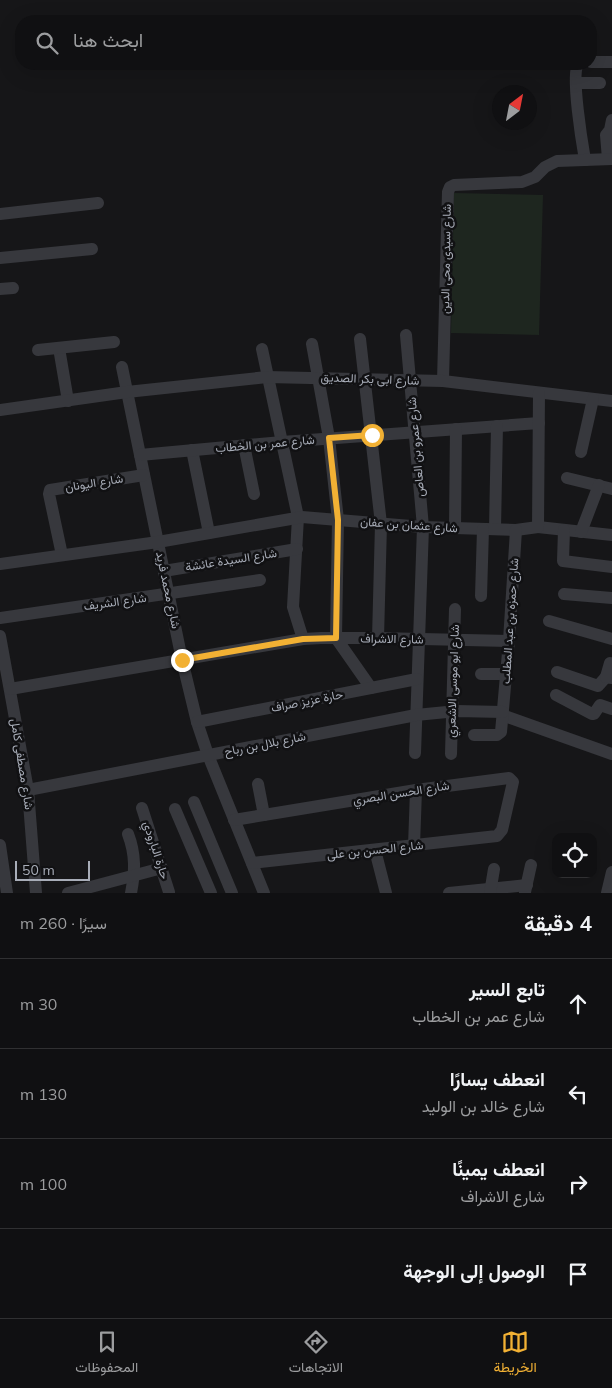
<!DOCTYPE html>
<html lang="ar">
<head>
<meta charset="utf-8">
<style>
  body { margin:0; font-family:Mulish,Vazirmatn,sans-serif; background:#1e1e20; color:#f1f3f6; direction:rtl }
  .controls { position:absolute; right:15px; bottom:15px; display:grid; overflow:hidden; border-radius:10px; box-shadow:0 5px 20px #0002 }
  .controls button { width:45px; height:45px; display:grid; place-items:center; padding:0; border:0; border-bottom:1px solid #303032; background:#101012; color:#f1f3f6; font:25px sans-serif }
  .compass { position:absolute; left:492px; top:85px; width:45px; height:45px; border-radius:50%; background:#101012; box-shadow:0 5px 20px #0002; rotate:32deg }
  .scale { position:absolute; left:15px; bottom:12px; width:75px; box-sizing:border-box; padding-left:5px; border:2px solid #a8adb8; border-top:0; font-size:14px; line-height:18px; white-space:nowrap; color:#a8adb8; -webkit-text-stroke:4px #111113; paint-order:stroke }
  .stop { position:absolute; width:15px; height:15px; margin:-11px; border:4px solid #f2b134; border-radius:50%; background:#fff }
  .stop.end { background:#f2b134; border-color:#fff; box-shadow:0 1px 5px #0008 }
  .list { margin:0; padding:0; list-style:none }
  h2 { display:flex; justify-content:space-between; align-items:center; height:65px; margin:0; padding:0 20px; font-size:21px }
  h2 small { font-size:16px; font-weight:400; color:#9c9d9f }
  .list li { display:grid; grid-template-columns:32px 1fr auto; gap:15px; align-items:center; box-sizing:border-box; height:90px; padding:0 20px; border-top:1px solid #303032 }
  .list b { display:block; font-size:19px; white-space:nowrap }
  .list p { margin:0; font-size:16px; white-space:nowrap; color:#9c9d9f }
  .list em { font-size:16px; font-style:normal; color:#9c9d9f }
  .icon { flex:none; width:28px; height:28px; fill:none; stroke:currentColor; stroke-width:2; stroke-linecap:round; stroke-linejoin:round }
  .map { position:relative; flex:none; width:612px; height:893px; overflow:hidden; direction:ltr }
  .search { position:absolute; background:#101012; box-shadow:0 5px 20px #0002; left:15px; right:15px; top:15px; height:55px; display:flex; align-items:center; gap:12px; box-sizing:border-box; padding:0 18px; border-radius:20px; color:#9c9d9f; font-size:19px }
  .sheet { height:425px; background:#101012 }
  nav { display:flex; justify-content:space-around; align-items:center; box-sizing:border-box; height:70px; border-top:1px solid #303032; background:#101012; font-size:14px; color:#9c9d9f }
  nav a { display:grid; justify-items:center; gap:2px }
  nav .on { color:#f2b134 }
  .map>svg:first-child { display:block }
  .green { fill:#1e261f }
  .lines { fill:none; stroke-linecap:round; stroke-linejoin:round }
  .street { stroke:#37383d; stroke-width:12 }
  .route { stroke:#f2b134; stroke-width:6 }
  .labels { text-anchor:middle; stroke-width:5; stroke-linejoin:round; paint-order:stroke }
  .street-label { font-size:12px; fill:#a8adb8; stroke:#111113 }
</style>
</head>
<body>
<div class="map">
<svg width="612" height="893" viewBox="0 0 612 893">
  <rect width="100%" height="100%" fill="#161618"/>
  <polygon class="green" points="454,193 543,195 539,335 451,333"/>
  <g class="lines">
    <g class="street">
      <polyline points="591,62 612,62"/>
      <path d="M 578,64 C 571,75 582,143 585,160"/>
      <polyline points="577,83 600,83"/>
      <polyline points="608,159 606,135 610,130 612,120"/>
      <polyline points="0,214 98,203"/>
      <polyline points="0,258 92,249"/>
      <polyline points="0,289 13,288"/>
      <polyline points="406,335 423,527 415,753"/>
      <polyline points="360,339 381,524 378,638"/>
      <polyline points="312,344 329,438 338,520 336,638 371,688"/>
      <polyline points="59,348 68,401"/>
      <polyline points="262,349 298,517 293,607 303,639"/>
      <polyline points="38,350 114,342"/>
      <polyline points="122,367 182,660 197,722 208,755 264,893"/>
      <polyline points="443,381 448,192 450,187 454,185 522,182 535,177 545,167 557,161 612,159"/>
      <polyline points="0,410 127,392 267,377 443,381 612,401"/>
      <polyline points="244,445 254,494"/>
      <polyline points="192,450 209,533"/>
      <polyline points="581,452 593,399"/>
      <polyline points="140,455 282,442 539,423"/>
      <polyline points="567,478 612,489"/>
      <polyline points="538,527 612,535"/>
      <polyline points="455,528 456,429"/>
      <polyline points="495,529 497,426"/>
      <polyline points="564,530 563,561 612,567"/>
      <polyline points="581,532 599,485"/>
      <polyline points="62,555 49,494 50,490 144,475"/>
      <polyline points="0,564 158,542 302,517 423,527 516,530 538,527 539,393"/>
      <polyline points="164,571 297,549"/>
      <polyline points="564,594 612,598"/>
      <polyline points="481,596 483,529"/>
      <polyline points="0,618 260,580"/>
      <polyline points="549,621 612,639"/>
      <polyline points="0,636 28,790 36,893"/>
      <polyline points="557,672 598,686 606,677 612,678"/>
      <polyline points="481,674 506,674"/>
      <polyline points="606,677 610,663"/>
      <polyline points="10,689 303,639 321,638 378,638 509,641"/>
      <polyline points="556,695 592,714 594,714 600,705 612,709"/>
      <polyline points="502,715 612,754"/>
      <polyline points="197,722 417,679"/>
      <polyline points="474,735 497,735 501,732 509,641 516,530"/>
      <polyline points="451,754 455,609"/>
      <polyline points="258,784 264,815"/>
      <polyline points="28,790 416,715 457,711 503,712"/>
      <polyline points="194,802 232,893"/>
      <polyline points="142,808 169,892"/>
      <polyline points="175,809 211,893"/>
      <polyline points="234,820 416,790 509,778 513,782 502,830 497,836 252,863"/>
      <path d="M 128,834 C 136,855 135,872 131,893"/>
      <polyline points="0,845 7,893"/>
      <polyline points="414,846 416,790"/>
      <polyline points="375,850 386,893"/>
      <polyline points="525,892 531,865"/>
      <polyline points="68,893 162,868"/>
      <polyline points="449,893 527,885"/>
      <polyline points="490,893 494,869"/>
      <polyline points="607,893 612,872"/>
    </g>
  </g>
  <g class="lines">
    <polyline class="route" points="182,660 303,639 336,638 338,520 329,438 372,435"/>
  </g>
  <g class="labels">
    <g class="street-label">
      <text transform="translate(446 259) rotate(-89)" y="4">شارع سيدى محى الدين</text>
      <text transform="translate(370 379) rotate(2)" y="4">شارع ابى بكر الصديق</text>
      <text transform="translate(265 444) rotate(-5)" y="4">شارع عمر بن الخطاب</text>
      <text transform="translate(416 447) rotate(-95)" y="4">شارع عمرو بن العاص</text>
      <text transform="translate(94 483) rotate(-9)" y="4">شارع اليونان</text>
      <text transform="translate(409 525) rotate(4)" y="4">شارع عثمان بن عفان</text>
      <text transform="translate(231 560) rotate(-9)" y="4">شارع السيدة عائشة</text>
      <text transform="translate(168 590) rotate(78)" y="4">شارع محمد فريد</text>
      <text transform="translate(115 602) rotate(-8)" y="4">شارع الشريف</text>
      <text transform="translate(510 621) rotate(-86)" y="4">شارع حمزه بن عبد المطلب</text>
      <text transform="translate(392 639) rotate(1)" y="4">شارع الاشراف</text>
      <text transform="translate(453 681) rotate(-88)" y="4">شارع ابو موسى الاشعري</text>
      <text transform="translate(307 701) rotate(-11)" y="4">حارة عزيز صراف</text>
      <text transform="translate(265 744) rotate(-11)" y="4">شارع بلال بن رباح</text>
      <text transform="translate(22 764) rotate(81)" y="4">شارع مصطفى كامل</text>
      <text transform="translate(401 793) rotate(-9)" y="4">شارع الحسن البصري</text>
      <text transform="translate(156 850) rotate(72)" y="4">حارة البارودي</text>
      <text transform="translate(375 850) rotate(-6)" y="4">شارع الحسن بن على</text>
    </g>
  </g>
</svg>
<div class="controls">
<button><svg class="icon" aria-label="locate" viewBox="0 0 24 24"><circle cx="12" cy="12" r="6"/><path d="M12 2v4M12 18v4M2 12h4M18 12h4"/></svg></button>
</div>
<svg class="compass" viewBox="-18 -18 36 36"><path d="M0-13l5 13h-10z" fill="#e53935"/><path d="M0 13l5-13h-10z" fill="#9c9d9f"/></svg>
<div class="scale">50 m</div>
<div class="stop" style="left:372px;top:435px"></div>
<div class="stop end" style="left:182px;top:660px"></div>
<div class="search"><svg class="icon" aria-label="search" viewBox="0 0 24 24"><circle cx="10" cy="10" r="6"/><path d="M15 15l6 6"/></svg>ابحث هنا</div>
</div>
<section class="sheet">
<h2>4 دقيقة<small>سيرًا · 260 m</small></h2>
<ul class="list">
<li><svg class="icon" aria-label="ahead" viewBox="0 0 24 24"><path d="M12 20V5M6 11l6-6 6 6"/></svg><div><b>تابع السير</b><p>شارع عمر بن الخطاب</p></div><em>30 m</em></li>
<li><svg class="icon" aria-label="left" viewBox="0 0 24 24"><path d="M17 20v-9H6M10 6l-5 5 5 5"/></svg><div><b>انعطف يسارًا</b><p>شارع خالد بن الوليد</p></div><em>130 m</em></li>
<li><svg class="icon" aria-label="right" viewBox="0 0 24 24"><path d="M7 20v-9h11M14 6l5 5-5 5"/></svg><div><b>انعطف يمينًا</b><p>شارع الاشراف</p></div><em>100 m</em></li>
<li><svg class="icon" aria-label="arrive" viewBox="0 0 24 24"><path d="M6 21V4h12l-3 4 3 4H6"/></svg><div><b>الوصول إلى الوجهة</b></div></li>
</ul>
</section>
<nav>
<a class="on"><svg class="icon" aria-label="map" viewBox="0 0 24 24"><path d="M3 6l6-2 6 2 6-2v14l-6 2-6-2-6 2zM9 4v14M15 6v14"/></svg>الخريطة</a>
<a><svg class="icon" aria-label="directions" viewBox="0 0 24 24"><path d="M12 3l9 9-9 9-9-9zM9 14v-3h6M13 9l2 2-2 2"/></svg>الاتجاهات</a>
<a><svg class="icon" aria-label="saved" viewBox="0 0 24 24"><path d="M7 4h10v16l-5-4-5 4z"/></svg>المحفوظات</a>
</nav>
</body>
</html>
